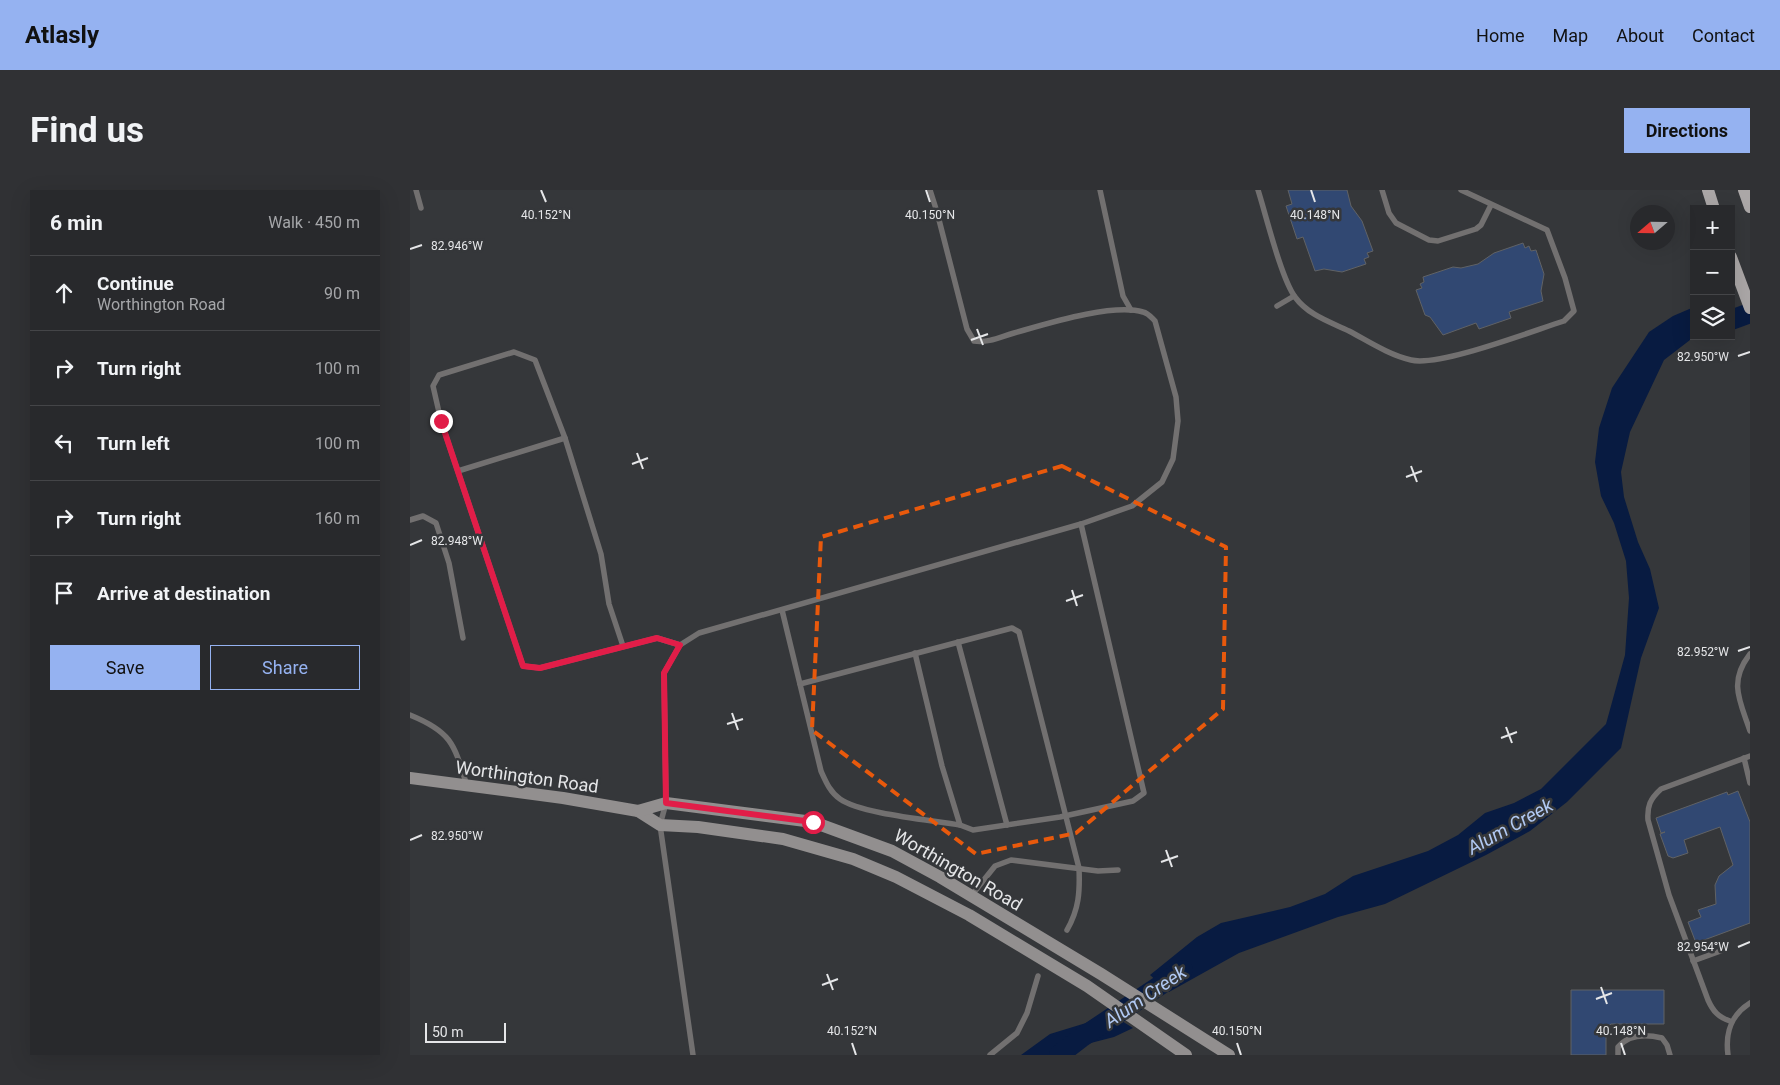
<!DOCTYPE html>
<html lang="en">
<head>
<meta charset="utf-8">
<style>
  body { margin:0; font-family:Roboto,sans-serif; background:#303134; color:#f1f3f6 }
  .controls { position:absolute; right:15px; top:15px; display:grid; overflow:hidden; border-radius:0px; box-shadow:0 5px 20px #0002 }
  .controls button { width:45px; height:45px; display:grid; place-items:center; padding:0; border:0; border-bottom:1px solid #444548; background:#28292c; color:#f1f3f6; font:25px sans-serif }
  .compass { position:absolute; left:1220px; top:15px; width:45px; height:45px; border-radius:50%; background:#28292c; box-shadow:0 5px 20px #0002; rotate:250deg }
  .scale { position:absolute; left:15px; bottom:12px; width:81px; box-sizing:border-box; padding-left:5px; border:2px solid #e5e6e8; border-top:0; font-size:14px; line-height:18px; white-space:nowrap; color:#e5e6e8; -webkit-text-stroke:4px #35373a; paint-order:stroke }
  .stop { position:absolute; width:15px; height:15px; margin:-11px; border:4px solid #e11d48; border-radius:50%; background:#fff }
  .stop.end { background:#e11d48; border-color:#fff; box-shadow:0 1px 5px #0008 }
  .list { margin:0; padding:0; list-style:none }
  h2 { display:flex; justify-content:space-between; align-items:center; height:65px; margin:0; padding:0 20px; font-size:21px }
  h2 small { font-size:16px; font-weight:400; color:#a5a6a9 }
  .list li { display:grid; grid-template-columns:32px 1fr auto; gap:15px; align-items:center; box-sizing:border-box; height:75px; padding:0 20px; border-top:1px solid #444548 }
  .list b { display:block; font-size:19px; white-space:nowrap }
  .list p { margin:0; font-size:16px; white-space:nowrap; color:#a5a6a9 }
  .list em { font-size:16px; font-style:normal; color:#a5a6a9 }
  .actions { display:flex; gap:10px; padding:15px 20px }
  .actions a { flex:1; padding:11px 0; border:1px solid #95b2f1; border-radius:0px; text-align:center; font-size:18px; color:#95b2f1 }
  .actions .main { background:#95b2f1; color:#111 }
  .icon { flex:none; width:28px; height:28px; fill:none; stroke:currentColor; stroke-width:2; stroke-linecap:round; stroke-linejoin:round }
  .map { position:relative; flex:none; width:1340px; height:865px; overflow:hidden; border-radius:0px }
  header { display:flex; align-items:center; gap:30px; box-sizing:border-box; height:70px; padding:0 25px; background:#95b2f1; color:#111 }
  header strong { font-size:24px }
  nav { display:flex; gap:28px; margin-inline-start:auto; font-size:18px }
  .intro { display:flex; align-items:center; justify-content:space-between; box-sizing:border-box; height:120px; padding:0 30px }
  h1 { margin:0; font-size:35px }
  .button { padding:12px 22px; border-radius:0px; background:#95b2f1; color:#111; font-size:18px; font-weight:700 }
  main { display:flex; gap:30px; padding:0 30px }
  aside { flex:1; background:#28292c; border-radius:0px; box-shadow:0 5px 20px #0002 }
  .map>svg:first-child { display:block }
  .water { fill:#081b41 }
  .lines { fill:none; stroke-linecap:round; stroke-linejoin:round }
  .river { stroke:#081b41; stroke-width:20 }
  .building { fill:#314872; stroke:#606265 }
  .service { stroke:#727070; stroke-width:5.5 }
  .secondary { stroke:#928f8f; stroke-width:12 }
  .primary { stroke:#aba7a7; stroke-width:12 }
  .route { stroke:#e11d48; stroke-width:6 }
  .marked { fill:none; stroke:#e8590c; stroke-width:4; stroke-dasharray:10 6; stroke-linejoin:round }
  .ticks { fill:none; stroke:#e5e6e8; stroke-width:2 }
  .labels { text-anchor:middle; stroke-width:5; stroke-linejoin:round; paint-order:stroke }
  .street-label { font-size:18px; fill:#e5e6e8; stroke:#35373a }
  .water-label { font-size:19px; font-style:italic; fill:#b1c9f3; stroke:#35373a }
  .ticks-label { font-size:12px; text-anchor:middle; fill:#e5e6e8; stroke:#35373a; stroke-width:5; stroke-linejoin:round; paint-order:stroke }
</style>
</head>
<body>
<header>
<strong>Atlasly</strong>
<nav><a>Home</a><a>Map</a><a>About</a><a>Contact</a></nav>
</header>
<div class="intro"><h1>Find us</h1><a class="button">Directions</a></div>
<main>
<aside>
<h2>6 min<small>Walk · 450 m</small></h2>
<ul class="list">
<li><svg class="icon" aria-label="ahead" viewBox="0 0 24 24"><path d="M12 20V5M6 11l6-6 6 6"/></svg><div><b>Continue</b><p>Worthington Road</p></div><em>90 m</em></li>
<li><svg class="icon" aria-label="right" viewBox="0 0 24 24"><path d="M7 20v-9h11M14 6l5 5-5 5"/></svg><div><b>Turn right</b></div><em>100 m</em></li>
<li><svg class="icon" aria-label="left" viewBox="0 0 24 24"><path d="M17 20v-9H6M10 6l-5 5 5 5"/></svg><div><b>Turn left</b></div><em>100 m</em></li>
<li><svg class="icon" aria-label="right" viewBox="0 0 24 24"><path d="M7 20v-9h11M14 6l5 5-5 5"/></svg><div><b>Turn right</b></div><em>160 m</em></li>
<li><svg class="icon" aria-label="arrive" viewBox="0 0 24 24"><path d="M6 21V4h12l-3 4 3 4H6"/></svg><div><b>Arrive at destination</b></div></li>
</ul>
<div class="actions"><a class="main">Save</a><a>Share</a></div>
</aside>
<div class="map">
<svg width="1340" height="865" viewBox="0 0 1340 865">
  <rect width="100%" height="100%" fill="#35373a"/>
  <g class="water">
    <polygon points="1284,117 1284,146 1295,146 1280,150 1254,170 1220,242 1211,282 1214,307 1228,352 1240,379 1249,418 1231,468 1211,558 1157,612 1120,641 1076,665 975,714 928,727 829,763 759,802 740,785 787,747 811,733 880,717 915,704 943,686 1018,661 1048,645 1075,623 1104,613 1131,599 1196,534 1215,465 1219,408 1216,371 1204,333 1191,306 1185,272 1189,238 1202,198 1239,142 1263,126"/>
    <polygon points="696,821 723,838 704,847 673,855 658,865 611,865 640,844 676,833"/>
  </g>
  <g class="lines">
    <g class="river">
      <polyline points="1321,130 1340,123"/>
      <polyline points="649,865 671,848 773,780"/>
    </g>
  </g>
  <g class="building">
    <polygon points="878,0 937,0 941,16 952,31 963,61 957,63 959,67 954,69 956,74 932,82 914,79 905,81 893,47 887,49 876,16 882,14"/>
    <polygon points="1113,53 1115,58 1119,56 1121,61 1126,60 1134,84 1131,101 1133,111 1099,122 1101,128 1069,139 1066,133 1033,145 1020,127 1015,125 1006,100 1012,98 1010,94 1014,92 1013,87 1043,77 1051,78 1068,74 1084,63"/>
    <polygon points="1328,601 1340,632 1340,733 1286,753 1278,732 1291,727 1288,720 1306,714 1305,695 1309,686 1323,675 1310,637 1274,650 1278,663 1263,668 1258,666 1250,644 1255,642 1251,643 1246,628 1317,602 1318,605"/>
    <polygon points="1161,800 1254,800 1254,834 1201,834 1196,838 1196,865 1161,865"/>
  </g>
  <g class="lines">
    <g class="service">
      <polyline points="6,0 11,18"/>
      <polyline points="690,0 713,106 721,120"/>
      <path d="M 848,0 C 856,25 871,88 885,107 C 898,125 920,132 939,141 C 958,151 979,165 1001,170 C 1029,177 1122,141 1154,131 L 1164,121 L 1155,88 L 1137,40 L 1051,0"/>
      <polyline points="972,0 979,23 986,33 1019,50 1028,51 1066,39 1071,35 1081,15"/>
      <polyline points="867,116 884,106"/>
      <polyline points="48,281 155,248"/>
      <polyline points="0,330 13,326 26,333 39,373 53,448"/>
      <path d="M 372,420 L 411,581 C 416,592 420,602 430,609 C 451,624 522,630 550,635 L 563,640 L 650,627 L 723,611 L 734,603 L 671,334"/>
      <polyline points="548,452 597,635"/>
      <polyline points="213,456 199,414 191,364 155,248 125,170 104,162 29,185 23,196 31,231 113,476 130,478 247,448 270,455"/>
      <polyline points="505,463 532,576 550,635"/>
      <path d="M 1340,464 C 1318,492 1330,511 1340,541"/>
      <path d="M 390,494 L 602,438 L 609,442 L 669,678 C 670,702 669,719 657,740"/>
      <path d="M 0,525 C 42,542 44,554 57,596"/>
      <polyline points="1334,568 1340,593"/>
      <polyline points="561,706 585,676 601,670 688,681 708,680"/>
      <polyline points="1283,771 1316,759"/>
      <path d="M 1320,831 C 1308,827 1303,821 1298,810 L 1259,705 L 1238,630 C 1237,616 1240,609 1251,599 L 1340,566"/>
      <path d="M 283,865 L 250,635 L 256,613 L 254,483 L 270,455 L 289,443 L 671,334 L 722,316 L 752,292 L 763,269 L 768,231 L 766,207 L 745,131 C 741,127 738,123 733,122 C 702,113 636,134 604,143 C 590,147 579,153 564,151 L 557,139 L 527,22 L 520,0"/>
      <polyline points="580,865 607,843 617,823 628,786"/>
      <path d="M 1208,865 L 1208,857 C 1219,844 1236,844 1252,848 L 1257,855 L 1260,865"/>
      <path d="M 1318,865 C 1315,842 1321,825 1340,813"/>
    </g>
    <g class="secondary">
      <polyline points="0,588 153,608 228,621 250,635 288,637 373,649 443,669 486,687 559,725 677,796 776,865"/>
      <polyline points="228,621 256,613 403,632 482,661 530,687 691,784 819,865"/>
    </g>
    <g class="primary">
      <polyline points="1298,0 1304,19"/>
      <polyline points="1334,0 1340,17"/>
      <polyline points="1321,67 1340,118"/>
    </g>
  </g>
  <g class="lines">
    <polyline class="route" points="31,231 113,476 130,478 247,448 270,455 254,483 256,613 403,632"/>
  </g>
  <path class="marked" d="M 652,276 L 816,357 L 813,519 L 666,643 L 566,664 L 402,540 L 411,347 Z"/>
  <path class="ticks" d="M 131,0 L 136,12M 516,0 L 520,12M 901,0 L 905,12M 0,59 L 12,55M 567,139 L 573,155M 561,150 L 578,144M 1328,166 L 1340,162M 227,263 L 233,279M 222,274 L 238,268M 1001,276 L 1007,292M 996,287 L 1012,281M 0,355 L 12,350M 662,400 L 667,416M 656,411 L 673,405M 1328,461 L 1340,457M 322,523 L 328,540M 317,534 L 333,529M 1096,537 L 1102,553M 1091,548 L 1107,542M 0,650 L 12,645M 756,660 L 762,677M 751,672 L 768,666M 1328,757 L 1340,752M 417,784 L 423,800M 412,795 L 428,789M 1191,797 L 1197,814M 1186,809 L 1202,803M 442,853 L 446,865M 827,853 L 831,865M 1211,853 L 1215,865"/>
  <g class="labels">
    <g class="street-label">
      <text transform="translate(117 587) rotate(8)" y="6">Worthington Road</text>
      <text transform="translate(548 680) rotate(30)" y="6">Worthington Road</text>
    </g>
    <g class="water-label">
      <text transform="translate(1100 636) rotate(-29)" y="7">Alum Creek</text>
      <text transform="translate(735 806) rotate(-34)" y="7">Alum Creek</text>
    </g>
  </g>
  <g class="ticks-label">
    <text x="136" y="29">40.152°N</text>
    <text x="520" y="29">40.150°N</text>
    <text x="905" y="29">40.148°N</text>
    <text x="47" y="60">82.946°W</text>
    <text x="1293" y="171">82.950°W</text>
    <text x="47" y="355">82.948°W</text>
    <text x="1293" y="466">82.952°W</text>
    <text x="47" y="650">82.950°W</text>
    <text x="1293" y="761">82.954°W</text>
    <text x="442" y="845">40.152°N</text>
    <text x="827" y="845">40.150°N</text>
    <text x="1211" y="845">40.148°N</text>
  </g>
</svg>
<div class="controls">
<button>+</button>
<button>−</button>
<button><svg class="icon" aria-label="layers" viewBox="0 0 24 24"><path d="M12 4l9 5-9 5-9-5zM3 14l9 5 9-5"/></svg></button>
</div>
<svg class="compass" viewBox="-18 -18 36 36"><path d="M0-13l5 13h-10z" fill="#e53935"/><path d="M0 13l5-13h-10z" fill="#a5a6a9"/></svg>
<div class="scale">50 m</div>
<div class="stop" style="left:403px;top:632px"></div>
<div class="stop end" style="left:31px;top:231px"></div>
</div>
</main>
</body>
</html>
